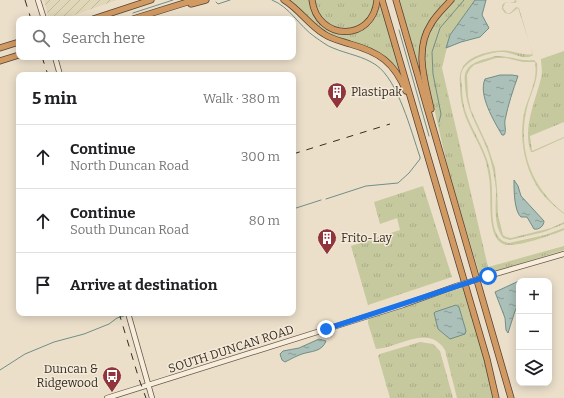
<!DOCTYPE html>
<html lang="en">
<head>
<meta charset="utf-8">
<style>
  body { margin:0; font-family:Bitter,serif; background:#f2f2f2; color:#202124 }
  .controls { position:absolute; right:12px; bottom:12px; display:grid; overflow:hidden; border-radius:8px; box-shadow:0 2px 10px #0003 }
  .controls button { width:36px; height:36px; display:grid; place-items:center; padding:0; border:0; border-bottom:1px solid #e0e0e0; background:#fff; color:#202124; font:20px sans-serif }
  .stop { position:absolute; width:12px; height:12px; margin:-9px; border:3px solid #1a73e8; border-radius:50%; background:#fff }
  .stop.end { background:#1a73e8; border-color:#fff; box-shadow:0 1px 4px #0008 }
  .list { margin:0; padding:0; list-style:none }
  h2 { display:flex; justify-content:space-between; align-items:center; height:52px; margin:0; padding:0 16px; font-size:17px }
  h2 small { font-size:13px; font-weight:400; color:#757577 }
  .list li { display:grid; grid-template-columns:26px 1fr auto; gap:12px; align-items:center; box-sizing:border-box; height:64px; padding:0 16px; border-top:1px solid #e0e0e0 }
  .list b { display:block; font-size:15px; white-space:nowrap }
  .list p { margin:0; font-size:13px; white-space:nowrap; color:#757577 }
  .list em { font-size:13px; font-style:normal; color:#757577 }
  .icon { flex:none; width:22px; height:22px; fill:none; stroke:currentColor; stroke-width:2; stroke-linecap:round; stroke-linejoin:round }
  .map { position:relative; flex:none; width:564px; height:398px; overflow:hidden }
  .search { position:absolute; background:#fff; box-shadow:0 2px 10px #0003; left:16px; top:16px; width:280px; height:44px; display:flex; align-items:center; gap:10px; box-sizing:border-box; padding:0 14px; border-radius:8px; color:#757577; font-size:15px }
  .panel { position:absolute; background:#fff; box-shadow:0 2px 10px #0003; left:16px; top:72px; width:280px; height:244px; border-radius:8px }
  .map>svg:first-child { display:block }
  .farmland { fill:url(#farmland-furrows) }
  .grass { fill:url(#grass-tufts) }
  .water { fill:url(#water-ripples); stroke:#718e85 }
  .lines { fill:none; stroke-linecap:round; stroke-linejoin:round }
  .stream { stroke:#718e85; stroke-width:1 }
  .secondary-casing { stroke:#685343; stroke-width:6 }
  .highway-casing { stroke:#554133; stroke-width:7 }
  .secondary { stroke:#f6eddc; stroke-width:4.5 }
  .highway { stroke:#d19a63; stroke-width:5.5 }
  .rail { stroke:#382b22; stroke-width:1; stroke-dasharray:7 7; stroke-linecap:butt }
  .secondary-bridge-casing { stroke:#685343; stroke-width:6; stroke-linecap:butt }
  .secondary-bridge { stroke:#f6eddc; stroke-width:4.5 }
  .route { stroke:#1a73e8; stroke-width:5 }
  .labels { text-anchor:middle; stroke-width:3; stroke-linejoin:round; paint-order:stroke }
  .poi-label { font-size:12px; fill:#382b22; stroke:#f3ead9; text-anchor:start }
  .street-label { font-size:12px; fill:#382b22; stroke:#f3ead9 }
</style>
</head>
<body>
<div class="map">
<svg width="564" height="398" viewBox="0 0 564 398">
  <defs>
    <pattern id="farmland-furrows" width="10" height="10" patternUnits="userSpaceOnUse"><rect width="10" height="10" fill="#e0d7b8"/><path d="M-1 1l2-2M0 10L10 0M9 11l2-2" fill="none" stroke="#c1b99e"/></pattern>
    <pattern id="grass-tufts" width="24" height="20" patternUnits="userSpaceOnUse"><rect width="24" height="20" fill="#c6c89e"/><path d="M3 7l-1-3M5 7V3M7 7l1-3M15 17l-1-3M17 17v-4M19 17l1-3" fill="none" stroke="#abac88"/></pattern>
    <pattern id="water-ripples" width="26" height="14" patternUnits="userSpaceOnUse"><rect width="26" height="14" fill="#aac0b8"/><path d="M2 4q2-2 4 0t4 0M15 11q2-2 4 0t4 0" fill="none" stroke="#8b9c95"/></pattern>
  </defs>
  <rect width="100%" height="100%" fill="#ebdfca"/>
  <polygon class="farmland" points="44,0 117,0 63,19 49,19"/>
  <g class="grass">
    <path d="M 287,0 L 310,0 C 312,6 314,13 317,18 C 327,35 354,39 369,26 C 376,20 378,11 380,3 L 404,78 L 393,63 L 376,51 L 325,33 Z"/>
    <path d="M 315,0 L 375,0 C 374,5 374,11 371,15 C 352,40 320,29 315,0 Z"/>
    <path d="M 399,0 L 448,0 C 423,29 417,37 421,77 Z"/>
    <polygon points="455,0 475,0 450,35 442,68 488,267 564,246 564,250 480,276 449,173 425,69 425,49 430,31 440,16"/>
    <path d="M 515,0 L 517,1 L 515,3 L 509,2 L 505,3 L 503,8 L 507,13 L 510,13 L 516,7 L 519,8 L 533,55 C 525,61 513,53 504,52 C 492,51 470,58 463,69 C 460,74 461,80 462,86 C 462,96 463,105 466,113 C 473,132 484,147 489,166 C 491,175 492,184 492,194 C 493,209 489,240 509,243 L 545,235 L 564,228 L 564,230 C 553,235 520,246 508,245 C 505,245 502,244 500,242 C 488,232 491,203 490,189 C 490,180 488,171 486,162 C 481,146 472,133 466,118 C 462,107 460,97 460,85 C 459,77 460,69 466,63 C 474,54 497,49 509,51 C 517,52 524,56 533,54 L 518,8 L 510,14 L 505,13 L 502,9 C 501,1 508,2 514,2 Z"/>
    <path d="M 564,51 L 564,122 L 530,136 L 532,151 L 564,137 L 564,138 L 533,152 L 531,152 C 522,128 536,100 541,78 C 543,72 541,65 541,59 Z"/>
    <path d="M 495,56 C 509,55 520,62 534,60 L 537,63 C 539,81 531,91 527,108 C 517,149 531,187 564,213 L 564,214 C 555,207 547,200 540,191 C 524,168 518,136 525,109 C 530,93 538,79 535,62 L 523,62 L 506,58 L 496,58 L 474,65 L 470,69 L 467,75 L 468,97 L 471,110 L 488,147 L 495,168 L 497,188 L 498,215 L 503,235 L 506,237 L 511,238 L 551,228 L 564,222 L 564,224 L 544,232 L 510,240 L 503,238 C 493,225 496,205 496,190 C 495,182 494,174 492,166 C 486,136 467,118 465,86 C 465,82 464,78 465,74 C 469,61 484,60 495,56 Z"/>
    <polygon points="423,186 452,277 368,305 351,246 400,230 397,218 380,224 374,202"/>
    <path d="M 464,287 L 486,363 L 494,398 L 457,398 L 445,350 C 428,323 399,348 376,349 L 368,323 L 368,320 L 372,317 Z"/>
    <polygon points="420,342 433,344 440,351 453,398 390,398 378,356 380,354"/>
  </g>
  <g class="water">
    <polygon points="475,0 486,0 482,15 489,28 480,37 461,42 446,48 450,35"/>
    <path d="M 500,75 L 512,75 L 518,76 C 513,90 508,105 505,120 C 504,125 507,131 504,135 L 502,135 C 494,121 478,95 485,79 Z"/>
    <path d="M 514,180 L 518,186 L 521,196 L 544,221 C 544,226 539,230 534,229 L 527,217 L 521,217 C 514,211 514,190 514,180 Z"/>
    <polygon points="519,281 519,303 515,311 508,333 506,330 505,318 495,292"/>
    <polygon points="456,305 459,307 466,331 465,334 450,339 438,329 434,313 435,312"/>
    <path d="M 319,339 L 326,341 C 322,352 311,351 302,354 C 296,356 291,359 285,362 L 282,360 L 280,354 L 283,351 L 299,348 Z"/>
  </g>
  <g class="lines">
    <g class="stream">
      <path d="M 272,0 C 290,7 299,26 315,37 C 321,41 327,46 333,48 C 347,54 363,56 376,65 C 398,80 411,131 420,157 L 420,159 L 409,173 L 398,183 L 366,186 L 326,199"/>
      <polyline points="216,2 218,4 230,0"/>
      <polyline points="133,13 173,0"/>
      <polyline points="399,30 429,136"/>
      <polyline points="439,122 441,114 433,74 432,52 440,28 464,0"/>
      <polyline points="293,209 321,200"/>
      <polyline points="0,370 25,354 54,342 84,334 109,324 117,318 124,316"/>
    </g>
    <defs>
      <g id="secondary">
        <polyline points="38,0 44,19"/>
        <polyline points="55,57 60,75"/>
        <polyline points="488,276 564,254"/>
        <polyline points="128,313 152,398"/>
        <polyline points="107,398 403,305 456,286"/>
      </g>
      <g id="highway">
        <path d="M 284,0 C 299,9 309,25 324,34 C 331,39 341,41 350,44 C 379,52 394,62 406,91"/>
        <path d="M 312,0 C 317,41 373,43 377,0"/>
        <polyline points="382,0 487,359 496,398"/>
        <polyline points="396,0 511,398"/>
        <polyline points="191,4 206,0"/>
        <polyline points="93,19 151,0"/>
        <polyline points="133,19 194,0"/>
        <polyline points="0,48 19,42"/>
        <polyline points="0,61 19,55"/>
        <path d="M 431,109 C 425,81 414,50 431,24 C 436,15 444,8 451,0"/>
      </g>
    </defs>
    <use href="#secondary" class="secondary-casing"/>
    <use href="#highway" class="highway-casing"/>
    <use href="#secondary" class="secondary"/>
    <use href="#highway" class="highway"/>
    <g class="rail">
      <polyline points="25,0 31,19"/>
      <polyline points="42,57 48,75"/>
      <polyline points="293,154 390,124"/>
      <polyline points="119,313 139,379 146,398"/>
    </g>
    <defs>
      <polyline id="secondary-bridge" points="456,286 488,276"/>
    </defs>
    <use href="#secondary-bridge" class="secondary-bridge-casing"/>
    <use href="#secondary-bridge" class="secondary-bridge"/>
  </g>
  <g class="lines">
    <polyline class="route" points="326,329 488,276"/>
  </g>
  <defs>
    <symbol id="building-pin" viewBox="-11 -11 22 30"><path d="M0 17L-7.5 6A9.5 9.5 0 1 1 7.5 6Z" fill="#90353b" stroke="#f3ead9"/><path d="M-4-6H4V6H1V3H-1V6H-4ZM-2.5-4.3h1.7v1.8h-1.7ZM.8-4.3h1.7v1.8H.8ZM-2.5-1h1.7V.8h-1.7ZM.8-1h1.7V.8H.8Z" fill="#fff"/></symbol>
    <symbol id="bus-pin" viewBox="-11 -11 22 30"><path d="M0 17L-7.5 6A9.5 9.5 0 1 1 7.5 6Z" fill="#90353b" stroke="#f3ead9"/><path d="M-5-6H5V4H4V6H2V4H-2V6H-4V4H-5ZM-3.5-4V0h7V-4ZM-3.5 1.2v1.5H-2V1.2ZM2 1.2v1.5H3.5V1.2Z" fill="#fff"/></symbol>
  </defs>
  <g fill-rule="evenodd">
    <use href="#building-pin" x="326" y="81" width="22" height="30"/>
    <use href="#building-pin" x="316" y="227" width="22" height="30"/>
    <use href="#bus-pin" x="101" y="365" width="22" height="30"/>
  </g>
  <g class="labels">
    <g class="poi-label">
      <text x="351" y="96">Plastipak</text>
      <text x="341" y="242">Frito-Lay</text>
      <text x="98" y="373" text-anchor="end">Duncan &amp;<tspan x="98" dy="14">Ridgewood</tspan></text>
    </g>
    <g class="street-label">
      <text transform="translate(231 349) rotate(-18)" y="4">SOUTH DUNCAN ROAD</text>
    </g>
  </g>
</svg>
<div class="controls">
<button>+</button>
<button>−</button>
<button><svg class="icon" aria-label="layers" viewBox="0 0 24 24"><path d="M12 4l9 5-9 5-9-5zM3 14l9 5 9-5"/></svg></button>
</div>
<div class="stop" style="left:488px;top:276px"></div>
<div class="stop end" style="left:326px;top:329px"></div>
<div class="search"><svg class="icon" aria-label="search" viewBox="0 0 24 24"><circle cx="10" cy="10" r="6"/><path d="M15 15l6 6"/></svg>Search here</div>
<section class="panel">
<h2>5 min<small>Walk · 380 m</small></h2>
<ul class="list">
<li><svg class="icon" aria-label="ahead" viewBox="0 0 24 24"><path d="M12 20V5M6 11l6-6 6 6"/></svg><div><b>Continue</b><p>North Duncan Road</p></div><em>300 m</em></li>
<li><svg class="icon" aria-label="ahead" viewBox="0 0 24 24"><path d="M12 20V5M6 11l6-6 6 6"/></svg><div><b>Continue</b><p>South Duncan Road</p></div><em>80 m</em></li>
<li><svg class="icon" aria-label="arrive" viewBox="0 0 24 24"><path d="M6 21V4h12l-3 4 3 4H6"/></svg><div><b>Arrive at destination</b></div></li>
</ul>
</section>
</div>
</body>
</html>
